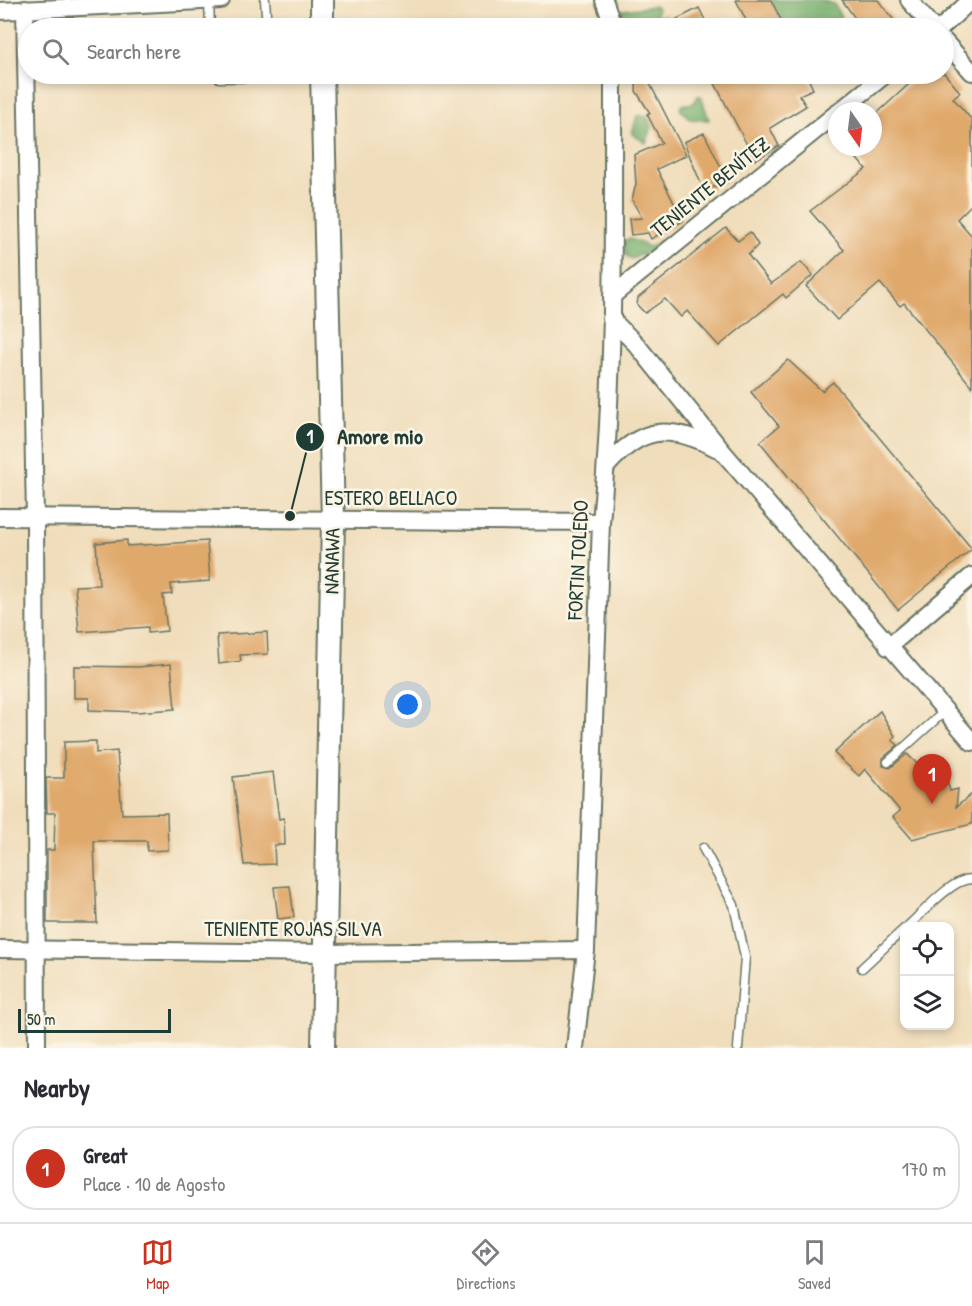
<!DOCTYPE html>
<html lang="en">
<head>
<meta charset="utf-8">
<style>
  body { margin:0; font-family:"Patrick Hand",sans-serif; background:#f2f2f3; color:#2b2b33 }
  .controls { position:absolute; right:18px; bottom:18px; display:grid; overflow:hidden; border-radius:12px; box-shadow:0 3px 9px #0003 }
  .controls button { width:54px; height:54px; display:grid; place-items:center; padding:0; border:0; border-bottom:2px solid #e1e1e2; background:#fff; color:#2b2b33; font:30px sans-serif }
  .compass { position:absolute; left:828px; top:102px; width:54px; height:54px; border-radius:50%; background:#fff; box-shadow:0 3px 9px #0003; rotate:166deg }
  .scale { position:absolute; left:18px; bottom:15px; width:153px; box-sizing:border-box; padding-left:6px; border:3px solid #1f3d34; border-top:0; font-size:16px; line-height:21px; white-space:nowrap; color:#1f3d34; -webkit-text-stroke:4px #fcf5e5; paint-order:stroke }
  .you { position:absolute; left:408px; top:705px; width:21px; height:21px; margin:-15px; border:4px solid #fff; border-radius:50%; background:#1a73e8; box-shadow:0 0 0 9px #1a73e833 }
  .badge { display:grid; place-items:center; width:39px; height:39px; border-radius:50%; background:#c8321e; color:#fff; font-size:20px; font-weight:700 }
  .pin { position:absolute; translate:-50% -50px; filter:drop-shadow(0 2px 3px #0008) }
  .pin::after { content:''; position:absolute; top:32px; width:21px; height:18px; background:inherit; clip-path:polygon(0 0,100% 0,50% 100%) }
  .list { margin:0; padding:0; list-style:none }
  h2 { display:flex; justify-content:space-between; align-items:center; height:78px; margin:0; padding:0 24px; font-size:26px }
  h2 small { font-size:20px; font-weight:400; color:#7c7c81 }
  .list li { display:grid; grid-template-columns:39px 1fr auto; gap:18px; align-items:center; box-sizing:border-box; height:84px; margin:0 12px 12px; padding:0 12px; border:2px solid #e1e1e2; border-radius:24px }
  .list b { display:block; font-size:22px; white-space:nowrap }
  .list p { margin:0; font-size:20px; white-space:nowrap; color:#7c7c81 }
  .list em { font-size:20px; font-style:normal; color:#7c7c81 }
  .icon { flex:none; width:33px; height:33px; fill:none; stroke:currentColor; stroke-width:2; stroke-linecap:round; stroke-linejoin:round }
  .map { position:relative; flex:none; width:972px; height:1048px; overflow:hidden }
  .search { position:absolute; background:#fff; box-shadow:0 3px 9px #0003; left:18px; right:18px; top:18px; height:66px; display:flex; align-items:center; gap:15px; box-sizing:border-box; padding:0 21px; border-radius:33px; color:#7c7c81; font-size:22px }
  .sheet { height:174px; background:#fff }
  nav { display:flex; justify-content:space-around; align-items:center; box-sizing:border-box; height:84px; border-top:2px solid #e1e1e2; background:#fff; font-size:16px; color:#7c7c81 }
  nav a { display:grid; justify-items:center; gap:3px }
  nav .on { color:#c8321e }
  .map>svg:first-child { display:block }
  .forest { fill:#75ad6b; stroke:#4a7550; stroke-width:1.5 }
  .building { fill:#e0a96c }
  .lines { fill:none; stroke-linecap:round; stroke-linejoin:round }
  .lane-casing { stroke:#687563; stroke-width:11 }
  .street-casing { stroke:#687563; stroke-width:20 }
  .secondary-casing { stroke:#687563; stroke-width:26 }
  .lane { stroke:#fff; stroke-width:8 }
  .street { stroke:#fff; stroke-width:16 }
  .secondary { stroke:#fff; stroke-width:22 }
  .labels { text-anchor:middle; stroke-width:5; stroke-linejoin:round; paint-order:stroke }
  .street-label { font-size:21px; fill:#1f3d34; stroke:#fcf5e5 }
  .leader { fill:none; stroke:#1f3d34; stroke-width:2 }
  .callout-dot { fill:#1f3d34; stroke:#fcf5e5; stroke-width:2 }
  .mark-label { font-size:18px; text-anchor:middle; font-weight:bold; fill:#fff }
  .callout-label { font-size:22px; text-anchor:middle; font-weight:bold; fill:#1f3d34; stroke:#fcf5e5; stroke-width:5; stroke-linejoin:round; paint-order:stroke }
</style>
</head>
<body>
<div class="map">
<svg width="972" height="1048" viewBox="0 0 972 1048">
  <rect width="100%" height="100%" fill="#fcf5e5"/>
  <filter id="ink" filterUnits="userSpaceOnUse"><feTurbulence type="fractalNoise" baseFrequency=".0167" numOctaves="2"/><feDisplacementMap in="SourceGraphic" scale="12" xChannelSelector="R" yChannelSelector="G"/><feConvolveMatrix kernelMatrix="1 2 1 2 8 2 1 2 1" color-interpolation-filters="sRGB"/></filter>
  <filter id="wash" filterUnits="userSpaceOnUse"><feTurbulence type="fractalNoise" baseFrequency=".008" numOctaves="4" result="noise"/><feDisplacementMap in="SourceGraphic" scale="24" xChannelSelector="R" yChannelSelector="G"/><feGaussianBlur stdDeviation="1.35" result="paint"/><feColorMatrix in="noise" values="0 0 0 0 0 0 0 0 0 0 0 0 0 0 0 0 0 1.4 0 .05"/><feComposite in="paint" operator="in"/></filter>
  <g filter="url(#wash)">
    <rect width="100%" height="100%" fill="#f0ddbb"/>
    <g class="forest">
      <polygon points="771,0 819,0 834,4 842,19 840,28 822,28 812,24 801,28 790,28 784,21 779,20"/>
      <polygon points="654,6 658,9 655,16 666,16 666,22 655,28 653,21 631,23 627,28 622,28 622,10"/>
      <polygon points="698,96 701,96 709,120 690,119 680,109 682,105 694,103"/>
      <polygon points="646,115 652,127 646,143 632,134 637,116"/>
      <polygon points="630,239 650,247 659,241 673,243 647,260 641,254 632,259 626,256 623,241"/>
    </g>
    <g id="blocks">
      <g class="building">
        <polygon points="736,0 771,0 785,28 750,28"/>
        <polygon points="842,0 878,0 900,28 862,28"/>
        <polygon points="699,8 709,28 659,28"/>
        <polygon points="944,73 960,92 953,98 972,120 972,204 957,219 972,236 972,387 904,303 900,306 880,283 837,320 806,286 844,250 810,211 866,169 846,147 873,147 873,117 920,74"/>
        <polygon points="637,74 645,74 686,155 657,169 683,221 651,239 648,233 631,235 629,219 642,218 632,200 636,184 634,155 662,143 647,114 650,113 636,91"/>
        <polygon points="710,74 806,74 813,89 799,95 806,106 770,128 779,146 755,160"/>
        <polygon points="704,133 728,181 704,191 684,142"/>
        <polygon points="726,228 738,241 750,232 758,245 748,255 771,284 801,262 813,275 786,298 783,294 719,346 687,311 681,317 665,299 645,313 637,305 638,298"/>
        <polygon points="788,360 822,391 833,382 972,549 898,610 760,442 779,426 751,392"/>
        <polygon points="127,540 127,546 207,541 210,581 171,584 172,594 163,595 167,631 148,633 148,627 79,632 75,586 99,585 96,543"/>
        <polygon points="267,632 268,654 240,655 241,661 219,664 217,635"/>
        <polygon points="171,664 175,709 137,712 89,710 89,698 74,698 74,666 138,667"/>
        <polygon points="880,711 895,736 892,740 898,745 883,758 883,766 890,768 907,754 935,781 945,773 950,791 958,789 956,807 972,794 972,824 912,839 893,817 900,811 865,769 859,776 834,753"/>
        <polygon points="96,741 96,753 117,751 122,814 167,813 168,850 147,851 147,841 94,841 97,923 47,923 47,850 54,850 55,813 47,813 46,778 64,778 64,742"/>
        <polygon points="273,772 279,819 284,818 285,845 274,845 275,864 244,865 233,777"/>
        <polygon points="290,886 294,917 278,919 274,887"/>
      </g>
    </g>
  </g>
  <g filter="url(#ink)">
    <use href="#blocks" fill-opacity="0" stroke="#687563" stroke-width="1.5"/>
    <g class="lines">
      <defs>
        <g id="lane">
          <polyline points="265,0 267,28"/>
          <polyline points="209,1 210,28"/>
          <polyline points="214,74 219,78 322,76"/>
          <polyline points="888,762 945,711"/>
          <polyline points="703,848 734,905 745,957 738,1048"/>
          <path d="M 908,926 C 923,913 952,878 972,879"/>
          <polyline points="862,968 904,929"/>
        </g>
        <g id="street">
          <polyline points="604,0 614,28"/>
          <polyline points="909,0 933,28"/>
          <polyline points="25,9 35,517 37,1048"/>
          <polyline points="0,11 221,0"/>
          <polyline points="941,28 971,0"/>
          <polyline points="944,41 972,72"/>
          <polyline points="840,111 886,74"/>
          <polyline points="612,296 837,113"/>
          <polyline points="611,319 636,344 723,452 972,742"/>
          <path d="M 606,467 C 641,426 668,424 716,448"/>
          <polyline points="0,517 601,522"/>
          <polyline points="888,647 972,576"/>
          <polyline points="0,949 324,953 586,950"/>
          <path d="M 575,1048 L 586,950 L 601,522 C 615,373 613,223 613,74"/>
        </g>
        <g id="secondary">
          <polyline points="322,0 322,28"/>
          <polyline points="322,74 333,520 323,1048"/>
        </g>
      </defs>
      <use href="#lane" class="lane-casing"/>
      <use href="#street" class="street-casing"/>
      <use href="#secondary" class="secondary-casing"/>
      <use href="#lane" class="lane"/>
      <use href="#street" class="street"/>
      <use href="#secondary" class="secondary"/>
    </g>
  </g>
  <g class="labels">
    <g class="street-label">
      <text transform="translate(710 187) rotate(-39)" y="7">TENIENTE BENÍTEZ</text>
      <text x="391" y="505">ESTERO BELLACO</text>
      <text transform="translate(578 560) rotate(-87)" y="7">FORTIN TOLEDO</text>
      <text transform="translate(332 561) rotate(-89)" y="7">NANAWA</text>
      <text x="293" y="936">TENIENTE ROJAS SILVA</text>
    </g>
  </g>
  <path class="leader" d="M290 516L310 437"/>
  <g class="callout-dot">
    <circle cx="290" cy="516" r="6"/>
    <circle cx="310" cy="437" r="15"/>
  </g>
  <g class="mark-label">
    <text x="310" y="443">1</text>
  </g>
  <g class="callout-label">
    <text x="380" y="444">Amore mio</text>
  </g>
</svg>
<div class="controls">
<button><svg class="icon" aria-label="locate" viewBox="0 0 24 24"><circle cx="12" cy="12" r="6"/><path d="M12 2v4M12 18v4M2 12h4M18 12h4"/></svg></button>
<button><svg class="icon" aria-label="layers" viewBox="0 0 24 24"><path d="M12 4l9 5-9 5-9-5zM3 14l9 5 9-5"/></svg></button>
</div>
<svg class="compass" viewBox="-18 -18 36 36"><path d="M0-13l5 13h-10z" fill="#e53935"/><path d="M0 13l5-13h-10z" fill="#7c7c81"/></svg>
<div class="scale">50 m</div>
<div class="you"></div>
<div class="pin badge" style="left:932px;top:804px">1</div>
<div class="search"><svg class="icon" aria-label="search" viewBox="0 0 24 24"><circle cx="10" cy="10" r="6"/><path d="M15 15l6 6"/></svg>Search here</div>
</div>
<section class="sheet">
<h2>Nearby<small></small></h2>
<ul class="list">
<li><span class="badge">1</span><div><b>Great</b><p>Place · 10 de Agosto</p></div><em>170 m</em></li>
</ul>
</section>
<nav>
<a class="on"><svg class="icon" aria-label="map" viewBox="0 0 24 24"><path d="M3 6l6-2 6 2 6-2v14l-6 2-6-2-6 2zM9 4v14M15 6v14"/></svg>Map</a>
<a><svg class="icon" aria-label="directions" viewBox="0 0 24 24"><path d="M12 3l9 9-9 9-9-9zM9 14v-3h6M13 9l2 2-2 2"/></svg>Directions</a>
<a><svg class="icon" aria-label="saved" viewBox="0 0 24 24"><path d="M7 4h10v16l-5-4-5 4z"/></svg>Saved</a>
</nav>
</body>
</html>
